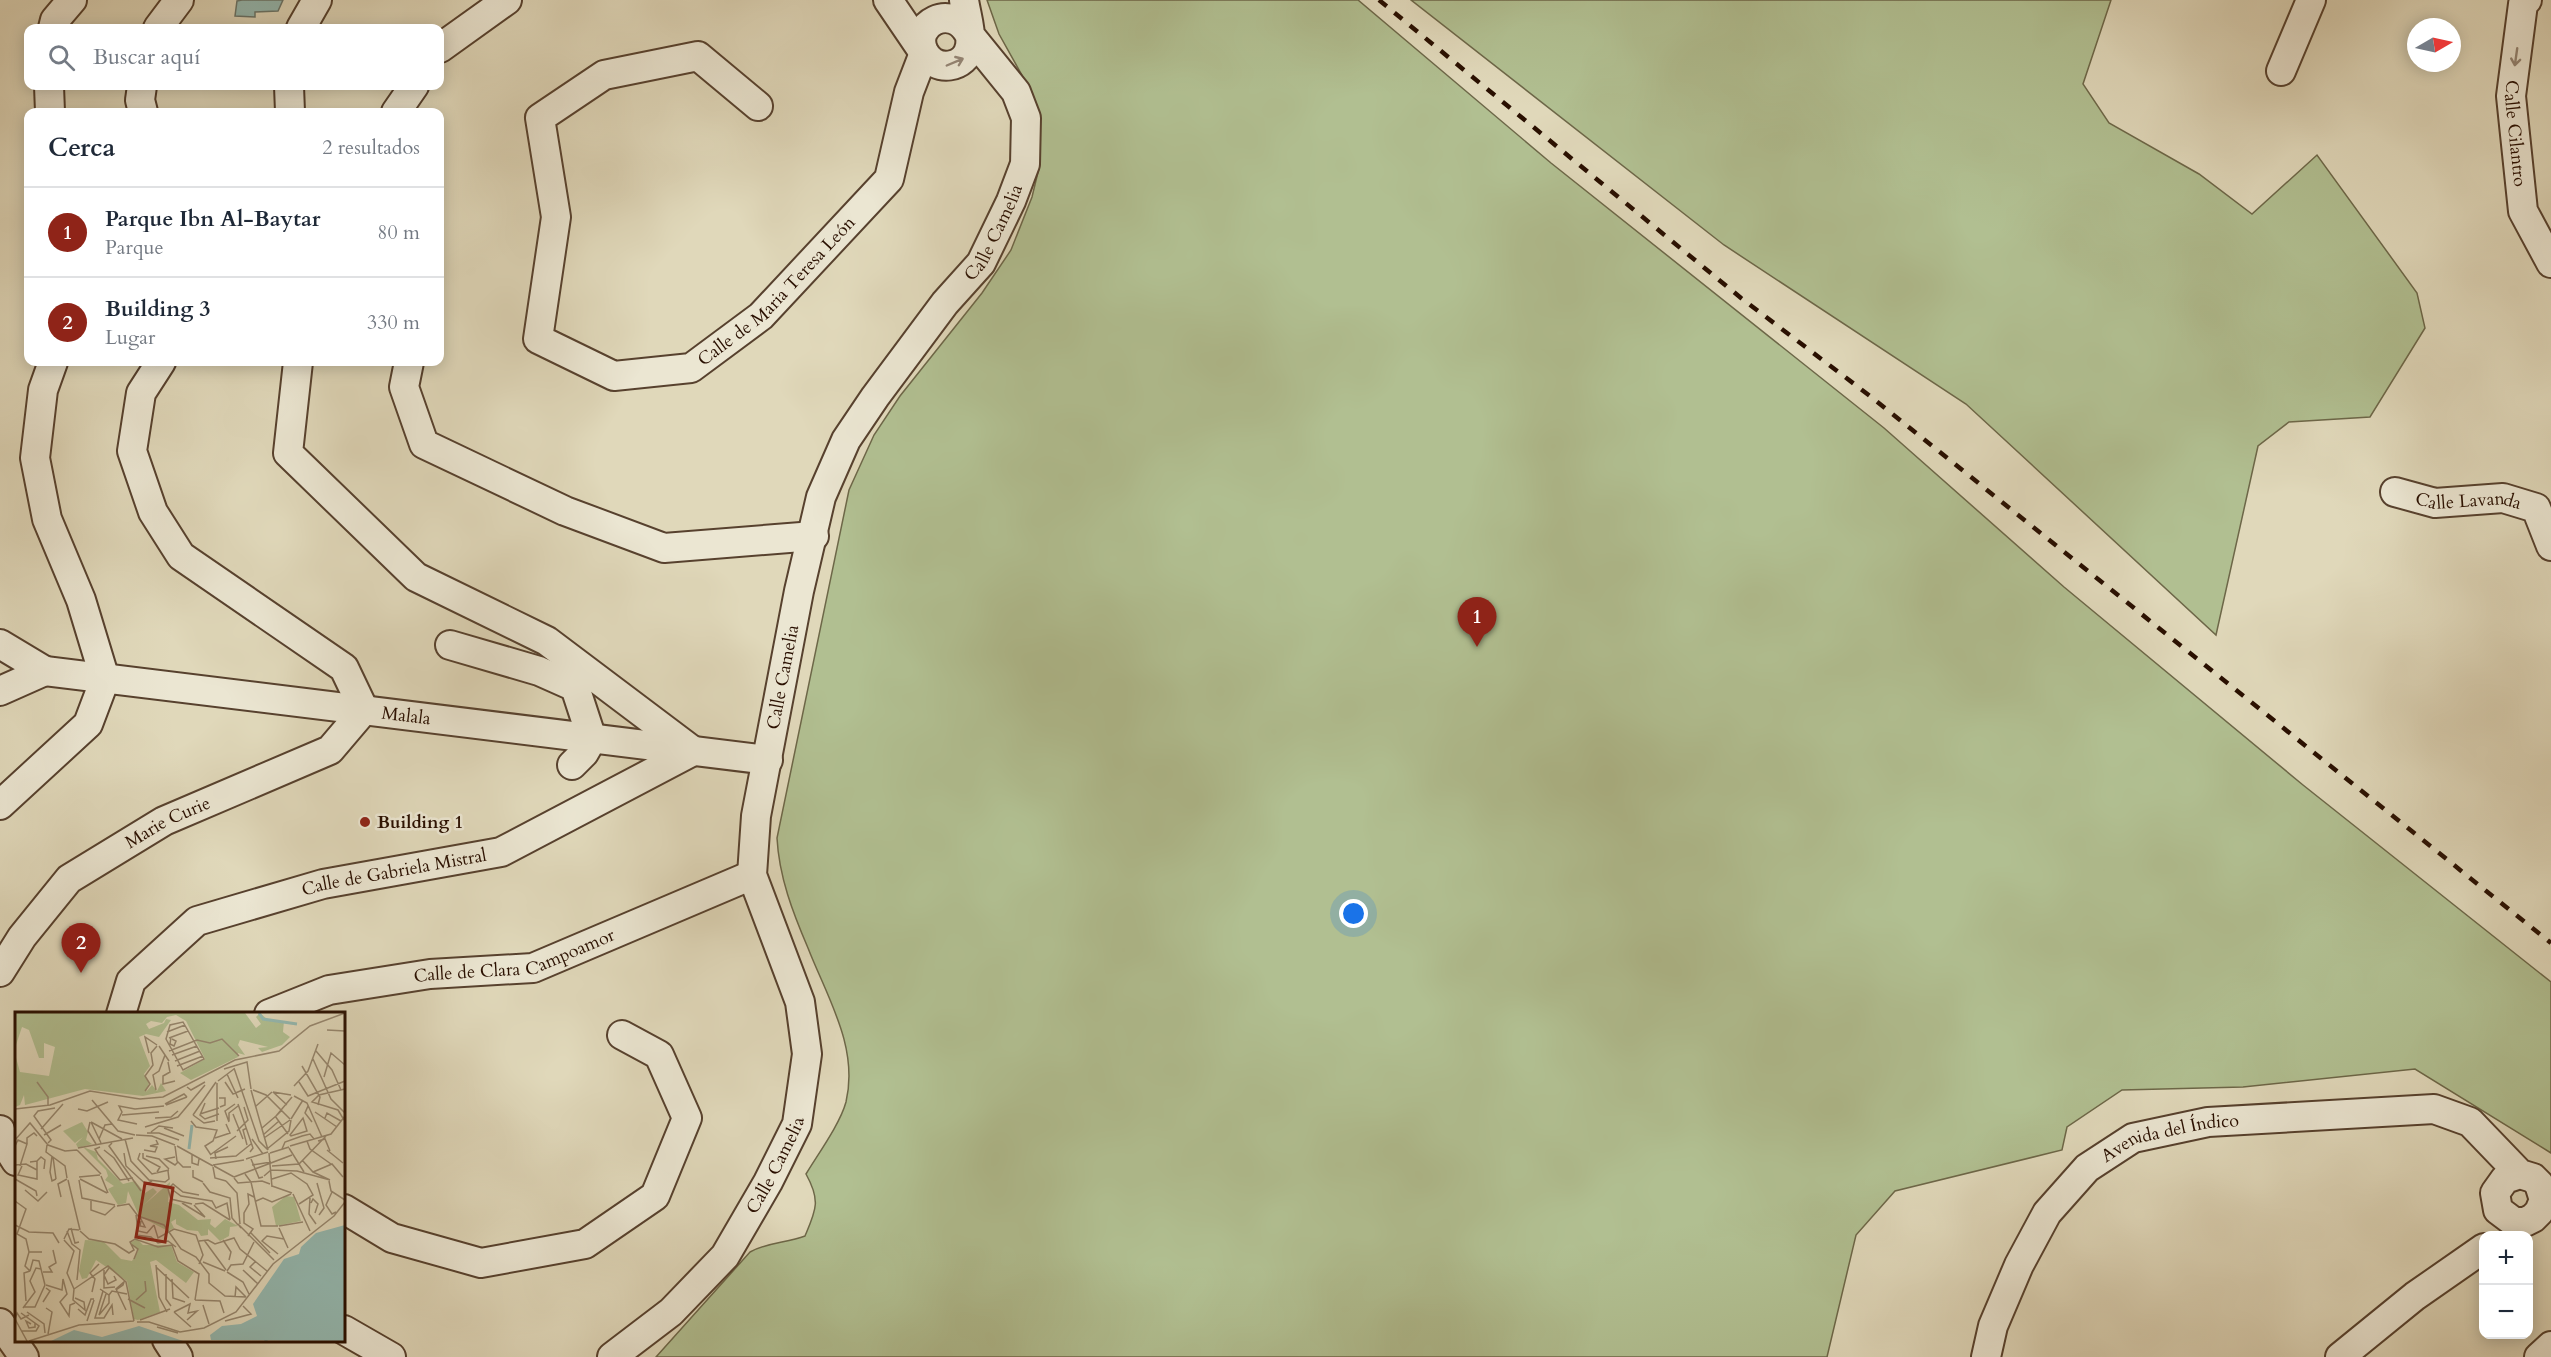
<!DOCTYPE html>
<html lang="es">
<head>
<meta charset="utf-8">
<style>
  body { margin:0; font-family:Cardo,serif; background:#f2f2f3; color:#1f2937 }
  .controls { position:absolute; right:18px; bottom:18px; display:grid; overflow:hidden; border-radius:12px; box-shadow:0 3px 15px #0003 }
  .controls button { width:54px; height:54px; display:grid; place-items:center; padding:0; border:0; border-bottom:2px solid #e0e1e3; background:#fff; color:#1f2937; font:30px sans-serif }
  .compass { position:absolute; left:2407px; top:18px; width:54px; height:54px; border-radius:50%; background:#fff; box-shadow:0 3px 15px #0003; rotate:81deg }
  .you { position:absolute; left:1354px; top:914px; width:21px; height:21px; margin:-15px; border:4px solid #fff; border-radius:50%; background:#1a73e8; box-shadow:0 0 0 9px #1a73e833 }
  .badge { display:grid; place-items:center; width:39px; height:39px; border-radius:50%; background:#8f2418; color:#fff; font-size:20px; font-weight:700 }
  .pin { position:absolute; translate:-50% -50px; filter:drop-shadow(0 2px 3px #0008) }
  .pin::after { content:''; position:absolute; top:32px; width:21px; height:18px; background:inherit; clip-path:polygon(0 0,100% 0,50% 100%) }
  .list { margin:0; padding:0; list-style:none }
  h2 { display:flex; justify-content:space-between; align-items:center; height:78px; margin:0; padding:0 24px; font-size:26px }
  h2 small { font-size:20px; font-weight:400; color:#747a83 }
  .list li { display:grid; grid-template-columns:39px 1fr auto; gap:18px; align-items:center; box-sizing:border-box; height:90px; padding:0 24px; border-top:2px solid #e0e1e3 }
  .list b { display:block; font-size:22px; white-space:nowrap }
  .list p { margin:0; font-size:20px; white-space:nowrap; color:#747a83 }
  .list em { font-size:20px; font-style:normal; color:#747a83 }
  .icon { flex:none; width:33px; height:33px; fill:none; stroke:currentColor; stroke-width:2; stroke-linecap:round; stroke-linejoin:round }
  .map { position:relative; flex:none; width:2551px; height:1357px; overflow:hidden }
  .search { position:absolute; background:#fff; box-shadow:0 3px 15px #0003; left:24px; top:24px; width:420px; height:66px; display:flex; align-items:center; gap:15px; box-sizing:border-box; padding:0 21px; border-radius:12px; color:#747a83; font-size:22px }
  .panel { position:absolute; background:#fff; box-shadow:0 3px 15px #0003; left:24px; top:108px; width:420px; height:258px; border-radius:12px }
  .map>svg:first-child { display:block }
  .green { fill:#b1bf91; stroke:#6d6748; stroke-width:1.5 }
  .water { fill:#94b9b1; stroke:#69756a; stroke-width:1.5 }
  .lines { fill:none; stroke-linecap:round; stroke-linejoin:round }
  .minor-casing { stroke:#57412e; stroke-width:32 }
  .minor { stroke:#ebe6d2; stroke-width:28 }
  .rail { stroke:#290f00; stroke-width:4.5; stroke-dasharray:10 10; stroke-linecap:butt }
  .oneway { stroke:#948574 }
  .poi-dot { fill:#8f2418; stroke:#ebe6d2; stroke-width:2 }
  .labels { text-anchor:middle; stroke-width:5; stroke-linejoin:round; paint-order:stroke }
  .street-label { font-size:18px; fill:#290f00; stroke:#ebe6d2 }
  .poi-label { font-size:18px; font-weight:bold; fill:#290f00; stroke:#ebe6d2; text-anchor:start }
  .inset-river { fill:none; stroke:#94b9b1; stroke-width:3 }
  .inset-road { fill:none; stroke:#978870; stroke-width:1.5 }
  .view { fill:#8f2418; fill-opacity:0.15; stroke:#8f2418; stroke-width:3 }
  .inset-edge { fill:none; stroke:#290f00; stroke-width:3 }
</style>
</head>
<body>
<div class="map">
<svg width="2551" height="1357" viewBox="0 0 2551 1357">
  <rect width="100%" height="100%" fill="#e0d8ba"/>
  <filter id="stains"><feTurbulence type="fractalNoise" baseFrequency=".00333" numOctaves="4"/><feColorMatrix values="0 0 0 0 .2 0 0 0 0 .09 0 0 0 0 .02 0 0 0 .5 -.17"/></filter>
  <radialGradient id="worn" r=".72"><stop offset=".6" stop-color="#630" stop-opacity="0"/><stop offset="1" stop-color="#630" stop-opacity=".3"/></radialGradient>
  <g class="green">
    <path d="M 987,0 L 1358,0 L 1551,163 L 1884,428 L 2064,587 L 2303,785 L 2551,982 L 2551,1153 L 2415,1069 L 2243,1087 L 2122,1090 L 2067,1127 L 2062,1150 L 1895,1191 L 1856,1235 L 1827,1357 L 656,1357 L 750,1252 C 768,1242 786,1243 805,1236 C 816,1210 821,1201 806,1174 C 818,1154 840,1124 846,1102 C 859,1047 827,997 808,948 C 793,913 779,877 777,838 L 849,490 L 874,435 L 900,396 L 982,293 L 1011,250 L 1032,197 L 1040,164 L 1040,128 L 1033,95 L 999,34 Z"/>
    <polygon points="1411,0 2111,0 2083,84 2109,123 2199,174 2252,214 2317,155 2417,293 2425,328 2370,417 2289,422 2258,446 2216,635 1966,404 1724,245"/>
  </g>
  <polygon class="water" points="242,0 283,0 278,11 255,12 255,17 235,16 237,1"/>
  <g class="lines">
    <defs>
      <g id="minor">
        <polyline points="888,0 924,53"/>
        <path id="s1" d="M 2527,0 L 2523,4 L 2511,96 L 2523,211 L 2551,263"/>
        <polyline points="53,28 55,20 72,0"/>
        <polyline points="158,28 179,0"/>
        <polyline points="301,28 317,0"/>
        <polyline points="440,48 507,0"/>
        <polyline points="2281,71 2311,0"/>
        <polyline points="49,86 50,112"/>
        <polyline points="142,86 140,100 143,112"/>
        <polyline points="289,86 290,112"/>
        <path id="s2" d="M 758,106 L 698,56 L 604,75 L 540,118 L 556,217 L 538,339 L 614,376 L 691,368 L 761,316 L 889,179 L 909,92 L 924,53"/>
        <polyline points="396,112 414,86"/>
        <polyline points="409,362 404,387 424,444 565,511 664,548 814,536"/>
        <path id="s3" d="M 2395,492 L 2435,503 L 2503,498 L 2536,508 L 2551,546"/>
        <polyline points="0,644 45,671 0,691"/>
        <polyline points="450,645 539,671 575,687 592,739 584,753 572,765"/>
        <path id="s4" d="M 45,671 L 768,760"/>
        <polyline points="0,805 88,724 105,679 81,600 47,519 35,458 43,390 53,362"/>
        <path id="s5" d="M 0,972 L 22,937 L 69,879 L 164,821 L 330,750 L 364,710 L 344,668 L 181,556 L 153,512 L 132,451 L 141,393 L 161,362"/>
        <path id="s6" d="M 121,1014 L 131,981 L 197,921 L 323,884 L 501,852 L 693,751 L 547,641 L 416,577 L 288,453 L 298,362"/>
        <path id="s7" d="M 269,1014 L 329,990 L 430,974 L 533,968 L 752,875"/>
        <polyline points="0,1130 3,1141 16,1161"/>
        <polyline points="344,1209 392,1238 481,1263 585,1244 655,1196 687,1118 659,1055 622,1035"/>
        <polyline points="0,1323 24,1357"/>
        <polyline points="344,1330 391,1357"/>
        <polyline points="167,1340 178,1357"/>
        <path id="s8" d="M 612,1357 L 671,1312 L 725,1256 L 768,1182 L 797,1124 L 807,1054 L 800,1002 L 752,875 L 756,816 L 799,591 L 821,497 L 846,440 L 875,397 L 945,303 L 981,263 L 1011,201 L 1025,164 L 1026,118 L 1016,92 L 969,34 C 952,2 910,24 924,52 C 935,73 966,69 970,46 C 972,32 966,14 964,0"/>
        <path id="s9" d="M 1986,1357 L 1993,1326 L 2019,1265 L 2047,1213 L 2087,1168 L 2133,1138 L 2208,1122 L 2434,1109 L 2470,1122 L 2520,1174 L 2533,1178 L 2539,1184 L 2544,1200 L 2539,1212 L 2533,1218 L 2525,1222 L 2514,1222 L 2498,1210 L 2495,1193 L 2505,1179 L 2520,1174"/>
        <polyline points="2340,1357 2415,1296 2484,1248"/>
        <polyline points="2539,1357 2551,1346"/>
      </g>
    </defs>
    <use href="#minor" class="minor-casing"/>
    <use href="#minor" class="minor"/>
    <polyline class="rail" points="1379,0 1741,298 1870,396 2551,943"/>
  </g>
  <defs><path id="oneway-shaft" d="M-6 0H5M1.5-3L5.5 0L1.5 3" fill="none" stroke-width="1.6" stroke-linecap="round" stroke-linejoin="round" transform="scale(1.5)"/></defs>
  <g class="oneway">
    <use href="#oneway-shaft" transform="translate(2516 57) rotate(98)"/>
    <use href="#oneway-shaft" transform="translate(955 62) rotate(-23)"/>
  </g>
  <circle class="poi-dot" cx="365" cy="822" r="6"/>
  <g class="labels">
    <g class="street-label">
      <text dy="6" stroke="none"><textPath href="#s1" startOffset="136">Calle Cilantro</textPath></text>
      <text dy="6" stroke="none"><textPath href="#s8" startOffset="1264">Calle Camelia</textPath></text>
      <text dy="6" stroke="none"><textPath href="#s2" startOffset="752">Calle de Maria Teresa León</textPath></text>
      <text dy="6" stroke="none"><textPath href="#s3" startOffset="75">Calle Lavanda</textPath></text>
      <text dy="6" stroke="none"><textPath href="#s8" startOffset="762">Calle Camelia</textPath></text>
      <text dy="6" stroke="none"><textPath href="#s4" startOffset="364">Malala</textPath></text>
      <text dy="6" stroke="none"><textPath href="#s5" startOffset="230">Marie Curie</textPath></text>
      <text dy="6" stroke="none"><textPath href="#s6" startOffset="327">Calle de Gabriela Mistral</textPath></text>
      <text dy="6" stroke="none"><textPath href="#s7" startOffset="254">Calle de Clara Campoamor</textPath></text>
      <text dy="6" stroke="none"><textPath href="#s9" startOffset="308">Avenida del Índico</textPath></text>
      <text dy="6" stroke="none"><textPath href="#s8" startOffset="256">Calle Camelia</textPath></text>
    </g>
    <g class="poi-label">
      <text x="377" y="828">Building 1</text>
    </g>
  </g>
  <g transform="translate(15 1012)">
    <rect width="330" height="330" fill="#e0d8ba"/>
    <path d="M 0,1 L 230,1 L 241,16 L 246,12 L 241,5 L 245,1 L 254,9 L 269,9 L 268,20 L 275,25 L 267,33 L 247,40 L 243,36 L 253,35 L 225,28 L 223,33 L 230,43 L 223,41 L 223,45 L 176,68 L 165,61 L 190,47 L 171,9 L 161,3 L 152,5 L 147,11 L 136,9 L 131,12 L 134,17 L 149,11 L 151,7 L 156,8 L 144,25 L 131,22 L 124,25 L 135,54 L 129,62 L 134,71 L 131,80 L 137,73 L 142,79 L 146,71 L 151,79 L 128,84 L 70,77 L 10,93 L 9,83 L 5,93 L 0,95 L 0,42 L 5,60 L 34,64 L 40,35 L 29,31 L 29,46 L 24,46 L 14,18 L 7,15 L 0,36 ZM 67,110 L 73,120 L 71,128 L 77,132 L 63,136 L 61,132 L 68,125 L 60,131 L 48,119 ZM 68,135 L 81,140 L 83,147 L 108,172 L 120,169 L 130,181 L 138,176 L 142,180 L 129,193 L 155,170 L 153,190 L 164,193 L 183,208 L 196,207 L 195,212 L 200,216 L 210,207 L 223,214 L 215,215 L 214,224 L 205,229 L 193,217 L 193,223 L 186,224 L 183,219 L 172,218 L 161,212 L 161,207 L 156,210 L 159,216 L 153,219 L 124,204 L 113,179 L 111,191 L 103,193 L 93,177 L 99,174 L 90,168 L 93,164 L 91,158 ZM 271,184 L 279,185 L 286,209 L 261,214 L 257,195 ZM 122,227 L 128,233 L 156,233 L 162,250 L 179,260 L 171,271 L 141,248 L 135,250 L 145,300 L 123,308 L 119,307 L 112,269 L 81,248 L 72,266 L 67,267 L 64,259 L 70,228 L 88,229 L 106,247 L 117,249 L 123,239 L 115,231 Z" fill="#b1bf91"/>
    <path d="M 330,213 L 330,329 L 196,328 L 195,323 L 207,314 L 226,312 L 242,304 L 238,292 L 269,247 L 284,242 L 286,235 L 301,221 ZM 124,314 L 168,329 L 36,329 L 59,318 L 87,325 Z" fill="#94b9b1"/>
    <path class="inset-river" d="M 244,1 L 248,7 L 282,12M 174,137 L 177,113M 250,329 L 330,253"/>
    <path class="inset-road" d="M 168,10 L 189,47 L 168,58 L 151,27 L 155,13 ZM 312,18 L 330,19M 152,20 L 170,13M 156,25 L 155,32 L 159,34 L 161,29 L 157,27M 154,26 L 173,19M 144,34 L 154,49M 154,39 L 182,28 L 195,31 L 207,27 L 224,44M 301,39 L 317,58 L 326,78M 134,41 L 130,25 L 142,33M 157,43 L 182,34M 298,47 L 316,87 L 330,101M 160,49 L 185,39M 153,50 L 155,60 L 148,64 L 148,72 L 160,69M 162,54 L 188,44M 287,54 L 305,85 L 303,93M 219,56 L 244,129 L 253,138M 209,57 L 232,50 L 236,77M 212,62 L 223,86M 309,65 L 316,41 L 330,53M 203,69 L 219,57M 22,70 L 33,85 L 33,94M 210,70 L 218,82 L 230,77M 284,70 L 293,84 L 330,69M 279,74 L 293,59 L 303,32M 172,75 L 176,78 L 190,70M 141,78 L 138,63 L 144,59 L 150,43M 236,78 L 253,138M 238,78 L 251,83 L 275,107M 130,79 L 135,72 L 130,64 L 138,53 L 136,41 L 142,34M 258,80 L 276,83M 258,80 L 272,93M 279,84 L 292,91 L 307,125M 204,86 L 210,86 L 210,93 L 205,95M 77,88 L 103,119 L 120,123M 190,91 L 185,103 L 190,107 L 204,102M 150,92 L 169,82 L 172,85M 223,92 L 238,136 L 235,140M 151,93 L 172,85M 241,94 L 257,80M 293,94 L 290,101 L 297,110M 0,97 L 35,93 L 75,79 L 125,87 L 148,85 L 220,48 L 264,39 L 295,14 L 330,1M 63,97 L 72,99 L 93,90M 267,98 L 261,104 L 277,85M 300,100 L 322,115M 185,102 L 204,96M 218,102 L 228,127M 107,103 L 144,100M 178,103 L 201,70M 178,103 L 189,111 L 200,109M 260,104 L 273,122M 140,106 L 156,105 L 163,99M 288,106 L 292,119 L 276,124 L 275,123 ZM 310,106 L 312,101 L 326,109M 276,107 L 288,88M 329,108 L 323,98 L 297,90 L 304,83 L 330,77M 176,109 L 181,115 L 202,118 L 198,129 L 190,134 L 196,143M 202,109 L 202,71M 214,109 L 214,101 L 223,94M 75,110 L 73,119 L 81,132M 76,110 L 107,127M 76,110 L 86,131M 214,110 L 210,99 L 220,92M 122,112 L 103,108 L 107,100 L 104,94 L 120,97 L 149,94M 130,115 L 163,105 L 190,73M 149,116 L 169,124M 247,116 L 261,104M 26,117 L 48,92M 222,119 L 233,108 L 229,95M 136,120 L 144,114 L 158,116M 132,121 L 144,121 L 164,128M 29,123 L 46,113M 121,123 L 137,124 L 160,133M 248,123 L 264,109M 200,126 L 215,121 L 211,112M 249,126 L 275,108M 84,127 L 90,113 L 97,112M 110,127 L 116,149 L 134,168 L 150,170 L 154,167 L 153,159M 237,127 L 248,142M 0,128 L 15,111 L 33,133 L 50,139 L 62,138M 292,129 L 295,137 L 316,152M 303,129 L 310,127 L 315,139M 33,131 L 36,128 L 19,104 L 23,99 L 40,96M 97,131 L 94,134 L 126,179M 12,132 L 12,126 L 19,121 L 22,124M 32,133 L 31,140 L 50,154 L 52,166M 232,133 L 228,118 L 232,116M 0,134 L 3,128 L 12,132 L 5,154M 160,134 L 162,149 L 168,155 L 176,155M 162,134 L 198,154M 275,134 L 316,122 L 330,104M 85,135 L 80,137 L 83,142 L 105,168 L 118,166M 63,136 L 118,126M 274,136 L 289,160M 252,137 L 274,119 L 276,108M 267,137 L 270,130 L 287,124 L 295,122 L 299,127M 62,138 L 86,162M 89,138 L 99,146 L 114,169M 129,138 L 140,140 L 142,135 L 135,134 L 143,132 L 141,128M 312,138 L 328,151M 109,141 L 111,154 L 124,166 L 131,172 L 137,169M 125,141 L 123,147 L 137,162 L 154,158M 128,141 L 128,146 L 145,155 L 142,160M 254,141 L 257,175M 255,141 L 274,135M 177,142 L 177,151 L 183,153 L 184,147M 195,143 L 221,124M 37,144 L 35,160 L 37,169 L 41,167M 131,144 L 144,147 L 154,157M 38,145 L 41,167M 160,145 L 150,147 L 160,153 L 163,150M 195,146 L 221,144 L 236,132M 201,147 L 200,141 L 213,135M 231,147 L 253,140M 236,147 L 244,166 L 248,165M 287,148 L 298,160 L 317,152 L 328,165M 22,149 L 26,145 L 30,148 L 29,157M 0,153 L 11,152 L 22,158M 198,153 L 229,148M 237,153 L 256,150M 7,154 L 3,163 L 22,167 L 22,149 L 15,150M 199,154 L 219,165M 257,154 L 284,152 L 311,124M 198,155 L 200,166 L 211,169M 178,158 L 178,165 L 188,170M 298,160 L 315,168M 230,162 L 236,170 L 246,214 L 263,214M 86,164 L 93,181M 249,164 L 256,158 L 282,159 L 315,168M 64,165 L 85,163M 219,165 L 277,143M 219,166 L 223,171 L 247,169 L 255,172M 0,167 L 21,179 L 22,184M 65,167 L 92,181M 257,167 L 276,161 L 292,172 L 298,183 L 284,192M 53,168 L 65,218M 64,168 L 67,186 L 100,193M 211,169 L 222,181 L 225,212M 314,169 L 316,179 L 330,188M 188,171 L 195,180 L 215,186 L 217,206 L 223,213M 302,171 L 309,196 L 304,203M 257,174 L 277,181M 155,175 L 158,172 L 168,180 L 184,183M 155,176 L 166,184 L 197,189 L 201,196 L 212,191 L 215,208M 153,177 L 156,187 L 177,192M 10,178 L 23,189 L 32,180M 317,180 L 311,193 L 317,202 L 321,200M 278,182 L 295,219M 46,185 L 43,172 L 52,167M 295,186 L 294,202 L 301,212M 0,189 L 11,197 L 2,222 L 11,227 L 14,240M 76,189 L 76,198 L 90,203 L 100,194M 241,189 L 248,186 L 257,190 L 276,182M 167,191 L 190,205 L 179,193M 296,191 L 298,187 L 303,192 L 300,201M 180,192 L 188,191 L 215,208M 102,194 L 114,192 L 123,204 L 149,213 L 166,237 L 181,245 L 194,262 L 194,271 L 210,284 L 231,285M 121,203 L 123,219 L 132,221 L 139,213M 125,205 L 130,215 L 125,214 L 126,209M 0,213 L 14,220 L 38,221 L 44,231M 139,213 L 143,226 L 159,217 L 181,223 L 188,243 L 184,252M 264,214 L 288,210M 56,216 L 60,231 L 64,230M 226,216 L 223,212 L 259,248M 264,216 L 273,236M 52,219 L 57,232 L 65,238 L 62,268M 65,219 L 74,227 L 100,232 L 114,241 L 119,238 L 115,230 L 120,227 L 143,235 L 157,233 L 163,249 L 184,262 L 180,288M 236,221 L 255,241M 121,223 L 136,225 L 143,231 L 153,229 L 161,235M 233,224 L 238,217 L 229,211 L 229,201 L 234,192 L 233,182 L 239,185M 49,227 L 54,217 L 64,218M 49,228 L 59,239 L 52,261 L 59,277M 189,228 L 211,258M 208,228 L 216,240 L 214,248M 184,229 L 193,228 L 200,232 L 219,226 L 225,237 L 252,259M 116,232 L 123,237 L 119,247M 263,242 L 247,229 L 252,224 L 269,227M 241,249 L 235,255 L 246,264M 188,250 L 210,259M 141,253 L 144,285 L 152,300M 141,255 L 174,286M 94,256 L 89,263 L 93,272 L 101,268 L 99,264M 89,258 L 89,276 L 100,275M 228,258 L 243,272M 15,259 L 18,248 L 24,249 L 30,273M 15,259 L 10,254 L 14,240 L 27,240M 212,259 L 216,253 L 228,252 L 239,230M 28,260 L 37,260 L 34,255 L 41,251 L 38,238M 212,260 L 228,270 L 234,282M 151,262 L 151,287 L 156,294M 157,267 L 158,286 L 170,290M 31,273 L 47,278 L 48,267 L 52,282 L 45,290 L 54,304 L 55,293 L 60,291M 59,277 L 93,254 L 111,270 L 119,309M 59,277 L 58,288 L 70,298 L 69,290 L 60,286M 85,277 L 94,283 L 97,279 L 112,282M 101,278 L 108,273 L 109,270 L 101,277 L 111,298M 88,279 L 80,306 L 89,306 L 97,293 L 98,303M 77,280 L 80,267 L 75,261 L 84,252M 91,282 L 84,303 L 94,291 L 94,283M 220,285 L 221,275 L 231,285M 113,287 L 130,296M 121,288 L 131,279 L 130,269M 180,288 L 205,289 L 209,301M 11,289 L 9,261 L 15,259M 28,290 L 35,279 L 31,276M 188,293 L 194,312M 9,295 L 20,295 L 30,273M 8,296 L 20,280 L 15,269 L 21,256 L 26,257M 31,296 L 37,300 L 33,322M 63,297 L 70,303 L 76,287 L 79,287M 12,300 L 29,312 L 30,321M 159,300 L 175,292 L 173,301 L 182,299 L 172,308M 159,300 L 176,315M 6,301 L 24,314 L 21,319 L 6,319M 125,308 L 155,297M 72,309 L 79,288M 210,309 L 236,302 L 228,294M 122,310 L 134,310 L 165,320 L 189,316 L 221,300 L 258,252 L 319,204 L 330,190M 16,312 L 11,309 L 14,316 L 20,315 L 20,311M 142,315 L 163,321M 12,329 L 0,307 L 2,301 L 6,307 L 14,303M 14,329 L 64,313 L 119,309"/>
    <path class="view" d="M 130,171 L 158,176 L 150,230 L 121,225 Z"/>
    <rect width="330" height="330" class="inset-edge"/>
  </g>
  <rect width="100%" height="100%" filter="url(#stains)"/>
  <rect width="100%" height="100%" fill="url(#worn)"/>
</svg>
<div class="controls">
<button>+</button>
<button>−</button>
</div>
<svg class="compass" viewBox="-18 -18 36 36"><path d="M0-13l5 13h-10z" fill="#e53935"/><path d="M0 13l5-13h-10z" fill="#747a83"/></svg>
<div class="you"></div>
<div class="pin badge" style="left:1477px;top:647px">1</div>
<div class="pin badge" style="left:81px;top:973px">2</div>
<div class="search"><svg class="icon" aria-label="search" viewBox="0 0 24 24"><circle cx="10" cy="10" r="6"/><path d="M15 15l6 6"/></svg>Buscar aquí</div>
<section class="panel">
<h2>Cerca<small>2 resultados</small></h2>
<ul class="list">
<li><span class="badge">1</span><div><b>Parque Ibn Al-Baytar</b><p>Parque</p></div><em>80 m</em></li>
<li><span class="badge">2</span><div><b>Building 3</b><p>Lugar</p></div><em>330 m</em></li>
</ul>
</section>
</div>
</body>
</html>
